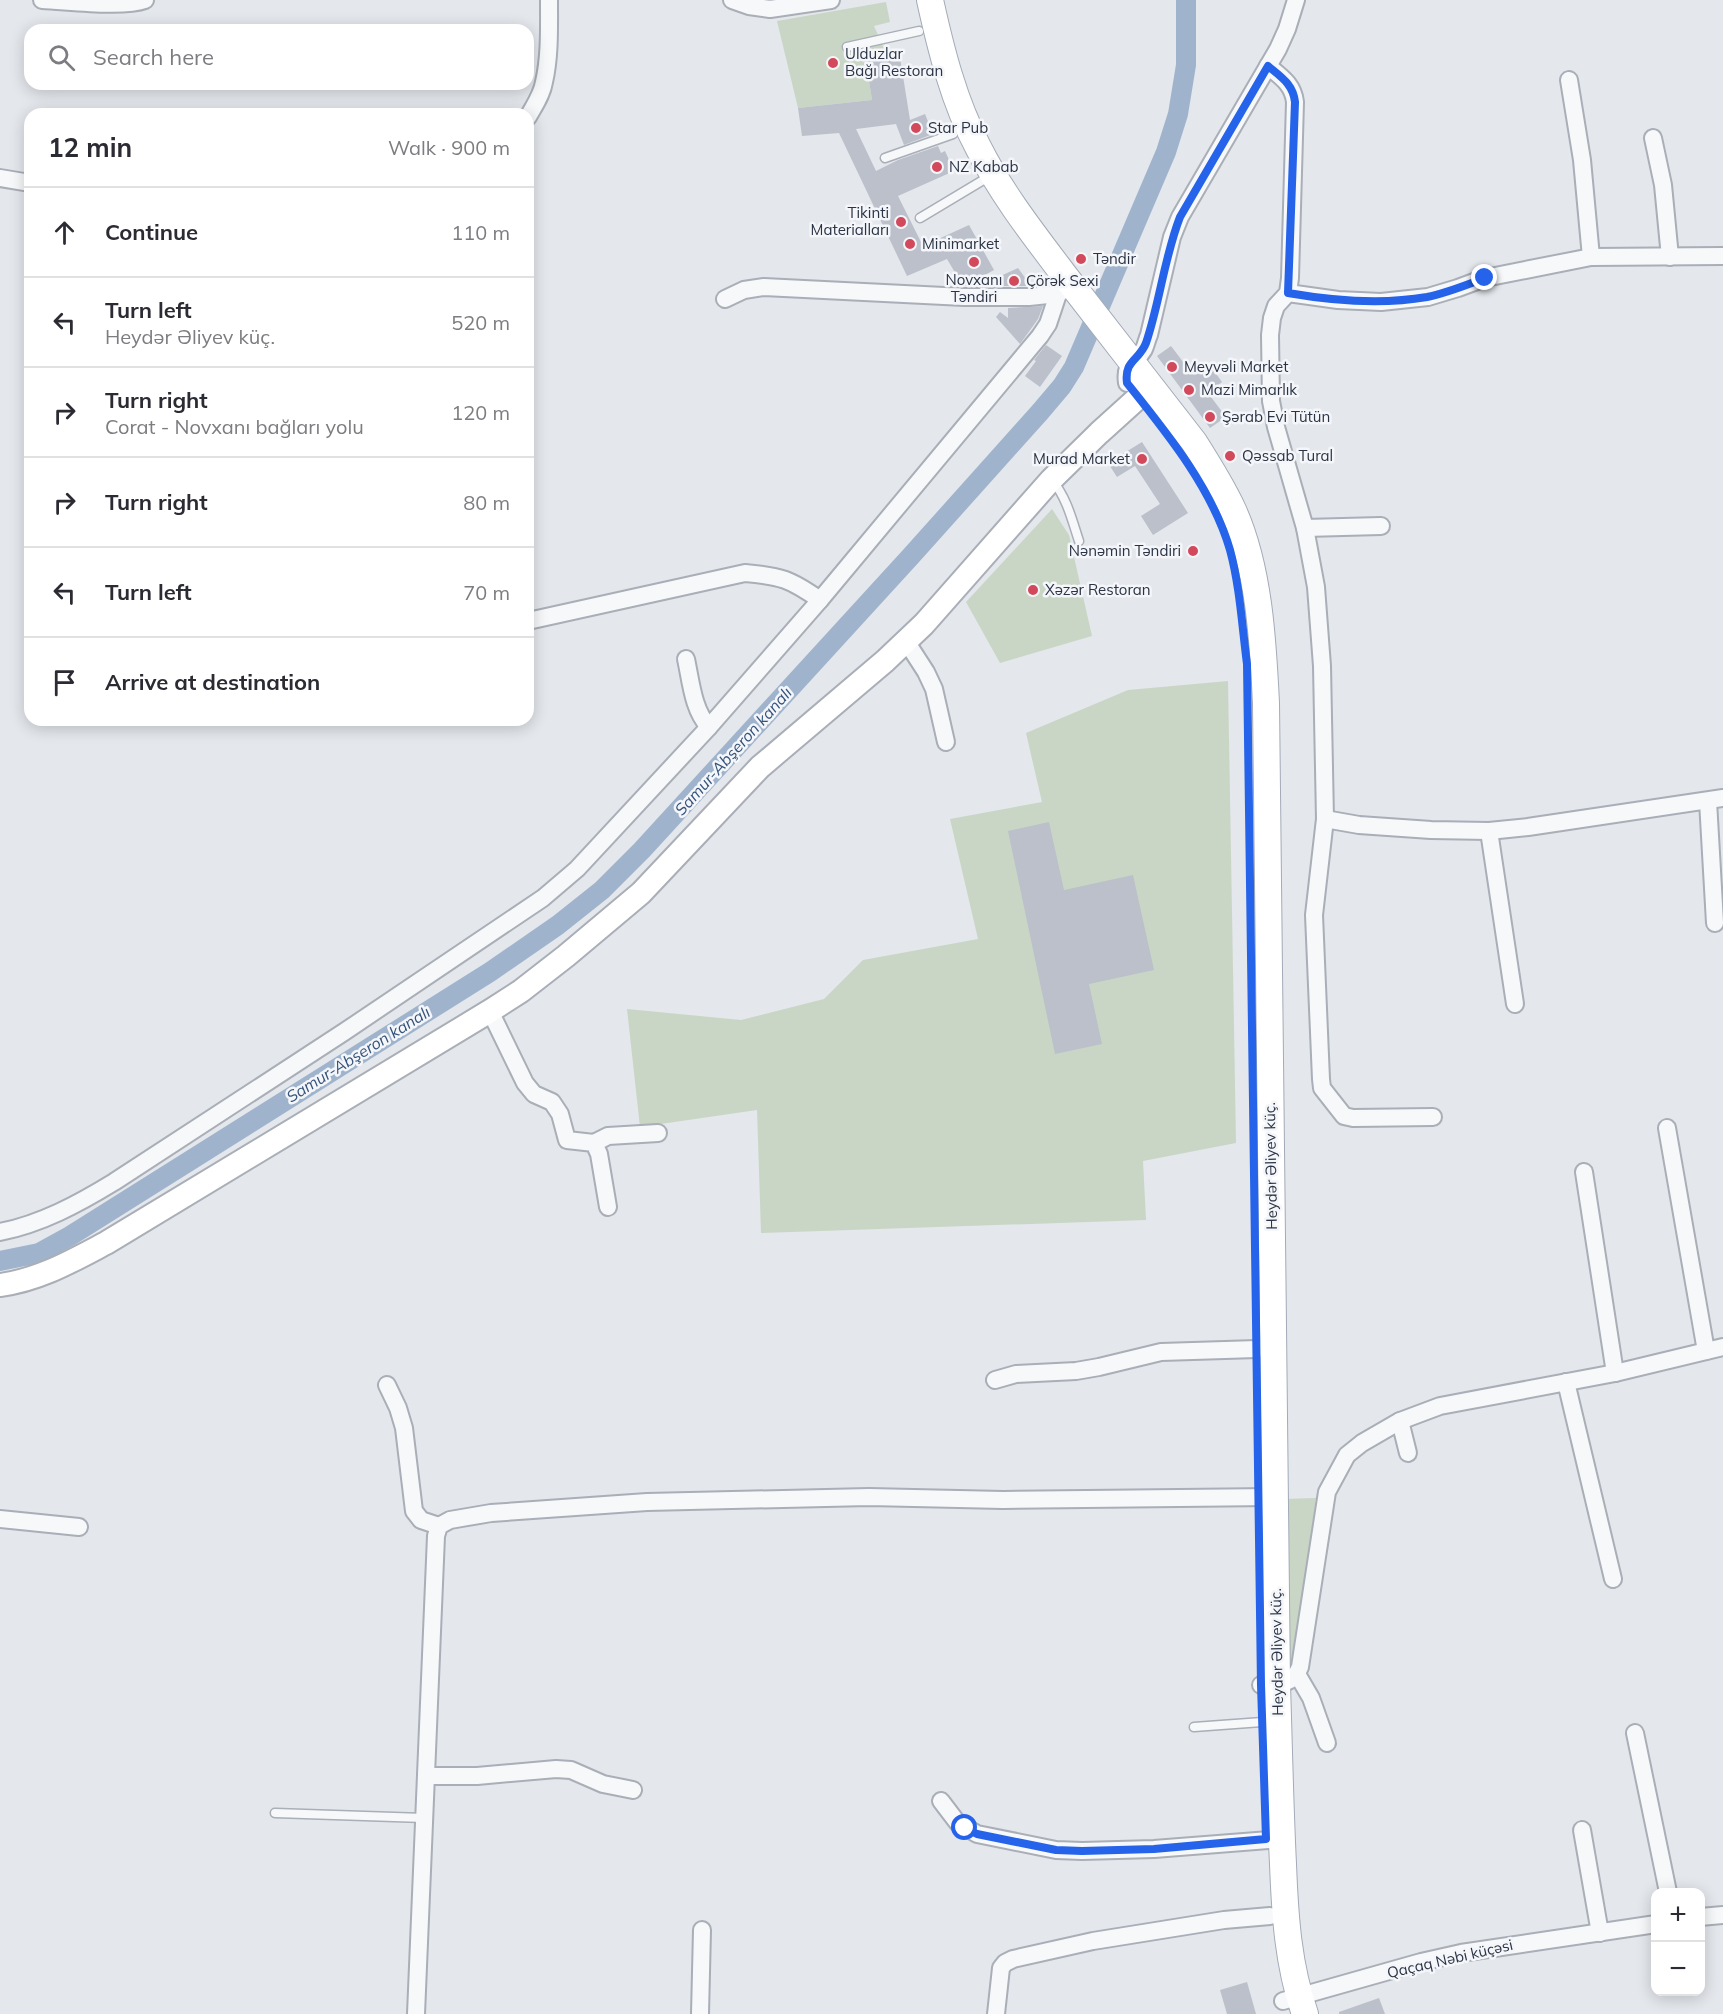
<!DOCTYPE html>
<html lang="en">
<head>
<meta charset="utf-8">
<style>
  body { margin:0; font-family:Mulish,sans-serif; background:#f2f2f3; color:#2b2b33 }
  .controls { position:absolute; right:18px; bottom:18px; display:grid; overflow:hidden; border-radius:12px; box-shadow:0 3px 15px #0003 }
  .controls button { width:54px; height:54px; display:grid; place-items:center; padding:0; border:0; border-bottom:2px solid #e1e1e2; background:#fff; color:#2b2b33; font:30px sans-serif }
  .stop { position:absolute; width:18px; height:18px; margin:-14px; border:4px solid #2563eb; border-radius:50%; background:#fff }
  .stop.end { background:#2563eb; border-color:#fff; box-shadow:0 2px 6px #0008 }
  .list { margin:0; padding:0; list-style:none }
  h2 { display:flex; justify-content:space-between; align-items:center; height:78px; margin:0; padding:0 24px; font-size:26px }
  h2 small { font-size:20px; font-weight:400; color:#7c7c81 }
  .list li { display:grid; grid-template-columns:39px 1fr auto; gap:18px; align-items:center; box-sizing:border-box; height:90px; padding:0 24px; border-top:2px solid #e1e1e2 }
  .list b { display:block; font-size:22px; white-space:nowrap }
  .list p { margin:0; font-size:20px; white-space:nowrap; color:#7c7c81 }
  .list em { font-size:20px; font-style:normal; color:#7c7c81 }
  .icon { flex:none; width:33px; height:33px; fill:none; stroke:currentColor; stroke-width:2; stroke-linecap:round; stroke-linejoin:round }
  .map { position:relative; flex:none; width:1723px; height:2014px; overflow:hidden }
  .search { position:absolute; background:#fff; box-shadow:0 3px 15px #0003; left:24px; top:24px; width:510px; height:66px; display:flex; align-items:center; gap:15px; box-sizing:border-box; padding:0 21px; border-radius:18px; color:#7c7c81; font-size:22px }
  .panel { position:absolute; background:#fff; box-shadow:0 3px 15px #0003; left:24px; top:108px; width:510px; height:618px; border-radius:18px }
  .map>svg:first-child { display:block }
  .green { fill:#c9d6c5 }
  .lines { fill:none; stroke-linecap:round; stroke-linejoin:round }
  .canal { stroke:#9fb4cc; stroke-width:20 }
  .building { fill:#bbc0ca }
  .lane-casing { stroke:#a9aeb7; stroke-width:11 }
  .street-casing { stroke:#a9aeb7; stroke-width:20 }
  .secondary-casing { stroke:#a9aeb7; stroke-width:26 }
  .primary-casing { stroke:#a3abb8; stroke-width:28 }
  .lane { stroke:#f7f8fa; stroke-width:8 }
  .street { stroke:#f7f8fa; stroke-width:16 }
  .secondary { stroke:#fff; stroke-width:22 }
  .primary { stroke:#fff; stroke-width:26 }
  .route { stroke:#2563eb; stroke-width:8 }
  .poi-dot { fill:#d1495b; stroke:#f4f6f9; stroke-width:2 }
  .labels { text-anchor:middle; stroke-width:5; stroke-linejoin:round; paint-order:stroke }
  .poi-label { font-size:15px; fill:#2b3445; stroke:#f4f6f9; text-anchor:start }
  .street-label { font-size:15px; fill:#2b3445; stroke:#f4f6f9 }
  .water-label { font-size:16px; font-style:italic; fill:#34527a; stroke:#f4f6f9 }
</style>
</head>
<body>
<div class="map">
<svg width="1723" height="2014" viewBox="0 0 1723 2014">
  <rect width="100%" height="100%" fill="#e4e7ec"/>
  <g class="green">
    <polygon points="886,2 890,22 874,26 886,53 865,56 872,100 798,108 777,21"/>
    <polygon points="1052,509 1069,535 1092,636 1000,663 966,602"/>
    <polygon points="1228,681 1236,1143 1143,1161 1146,1220 761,1233 757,1110 640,1127 627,1009 741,1020 824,999 863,960 978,939 950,819 1042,802 1026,733 1128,690"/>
    <polygon points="1316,1498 1294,1669 1286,1669 1283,1499"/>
  </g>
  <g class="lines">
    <polyline class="canal" points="0,1261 39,1253 70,1236 490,972 558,925 602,890 642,850 911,556 1040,412 1062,386 1074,367 1166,152 1178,114 1186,65 1186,0"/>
  </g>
  <g class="building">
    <polygon points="899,51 910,120 925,114 933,134 904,145 896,124 856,129 876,171 898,160 938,146 941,153 945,151 954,171 898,196 923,246 969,225 994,270 965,286 963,286 947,259 907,276 839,133 802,136 798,108 872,100 865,56"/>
    <polygon points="1018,268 1031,286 998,286 996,278"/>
    <polygon points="1043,306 1038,319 1020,344 996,317 1000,312 1008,318 1008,308"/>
    <polygon points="1046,345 1062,356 1040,387 1025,376 1036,361 1034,360"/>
    <polygon points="1171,346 1193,375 1209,364 1222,382 1208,393 1226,417 1210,428 1157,356"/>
    <polygon points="1142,442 1188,513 1153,535 1141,516 1160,504 1135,466 1117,477 1108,463"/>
    <polygon points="1049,822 1064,890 1133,875 1154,970 1089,984 1102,1044 1055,1054 1008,831"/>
    <polygon points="1247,1982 1256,2014 1227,2014 1220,1990"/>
    <polygon points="1379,1998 1385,2014 1339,2014 1339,2012"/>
  </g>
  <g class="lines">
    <defs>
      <g id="lane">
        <polyline points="847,47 919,31"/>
        <polyline points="885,158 953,134"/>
        <polyline points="920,218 990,176"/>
        <path d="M 1052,480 C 1067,498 1072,520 1079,541"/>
        <polyline points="1194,1727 1262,1722"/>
        <polyline points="275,1813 424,1818"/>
      </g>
      <g id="street">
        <path d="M 42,0 C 68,1 123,8 145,0"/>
        <polyline points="732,0 749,6 770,9 831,0"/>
        <path d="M 1268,66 C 1281,77 1293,84 1295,102 L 1290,278 L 1288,293 L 1276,306 L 1272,318 L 1270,335 L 1271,401 L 1276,427 L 1305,528 L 1316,587 L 1322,666 L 1325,819 L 1314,915 L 1321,1079 L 1322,1088 L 1344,1116 L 1353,1118 L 1433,1117"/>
        <polyline points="1569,80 1582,160 1591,257"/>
        <path d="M 528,117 C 534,106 542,95 544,82 C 550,56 549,27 549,0"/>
        <polyline points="1653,138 1663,185 1670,257"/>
        <polyline points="0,178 30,183"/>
        <polyline points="1288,293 1338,300 1381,302 1428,297 1458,288 1485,278 1591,257 1723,256"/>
        <polyline points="725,299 744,290 764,287 964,297 1029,297 1058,294 1065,289"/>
        <path d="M 1127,383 C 1124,361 1135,365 1144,349 C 1146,345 1147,339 1149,335 L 1172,237 L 1180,217 L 1278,49 L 1287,29 L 1296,0"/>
        <polyline points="1305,528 1381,526"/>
        <path d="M 528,621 L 745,573 C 781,576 790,579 820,600"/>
        <polyline points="906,641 926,672 934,689 946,742"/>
        <path d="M 686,659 C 691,682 693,710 709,727"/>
        <polyline points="1708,801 1715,923"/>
        <polyline points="1325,819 1359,825 1431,830 1489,831 1528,827 1723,798"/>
        <polyline points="1489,831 1515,1004"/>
        <polyline points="490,1011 525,1083 534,1094 552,1102 560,1114 567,1140 594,1143 599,1154 608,1207"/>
        <polyline points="1667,1128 1706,1351"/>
        <polyline points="594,1143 608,1136 658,1133"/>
        <polyline points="1584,1172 1615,1373"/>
        <path d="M 0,1232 C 41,1224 78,1204 114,1182 L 344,1032 L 543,898 L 577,869 L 709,727 L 820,600 L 1040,336 L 1048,324 L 1058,294"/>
        <polyline points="995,1380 1016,1374 1076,1371 1099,1367 1161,1352 1257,1349"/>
        <polyline points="1566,1382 1613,1579"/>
        <polyline points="387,1385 398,1408 404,1428 414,1511 421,1520 439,1526"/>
        <polyline points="1400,1421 1408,1453"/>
        <polyline points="0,1519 79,1527"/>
        <polyline points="1297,1674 1311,1698 1327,1743"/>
        <path d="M 1261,1685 C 1278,1685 1293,1685 1300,1667 L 1327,1492 L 1347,1455 L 1362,1443 L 1400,1421 L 1440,1406 L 1615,1373 L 1723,1347"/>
        <polyline points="1635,1733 1668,1892"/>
        <polyline points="426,1776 477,1776 556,1769 571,1770 603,1784 633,1790"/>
        <polyline points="941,1801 957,1822 977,1834 1056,1850 1082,1851 1154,1849 1281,1839"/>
        <polyline points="1582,1830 1600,1933"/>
        <polyline points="1700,1917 1723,1915"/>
        <polyline points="1283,2001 1421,1962 1461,1953 1656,1924"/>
        <polyline points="416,2014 436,1536 439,1526 450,1520 491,1513 647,1502 869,1497 1003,1500 1275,1497"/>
        <polyline points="700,2014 702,1930"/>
        <polyline points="996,2014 1001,1968 1005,1963 1013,1959 1093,1941 1224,1920 1270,1916"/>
      </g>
      <path id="secondary" d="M 0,1285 C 39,1280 72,1261 106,1243 L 490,1011 L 521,991 L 566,956 L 641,893 L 760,767 L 885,661 L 924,624 L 1051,480 L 1099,433 L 1151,386"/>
      <path id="primary" d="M 930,0 C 941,50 954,102 978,147 C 1001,193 1034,235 1065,276 C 1108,332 1151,386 1194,442 C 1208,464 1222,486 1233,510 C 1259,567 1263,641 1266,703 L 1277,1685 C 1279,1745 1280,1804 1283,1864 C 1285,1916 1288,1965 1305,2014"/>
    </defs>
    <use href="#lane" class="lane-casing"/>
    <use href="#street" class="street-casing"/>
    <use href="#secondary" class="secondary-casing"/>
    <use href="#primary" class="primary-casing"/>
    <use href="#lane" class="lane"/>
    <use href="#street" class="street"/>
    <use href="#secondary" class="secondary"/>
    <use href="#primary" class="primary"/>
  </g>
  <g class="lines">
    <path class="route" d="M 965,1828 L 977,1834 L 1056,1850 L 1082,1851 L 1154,1849 L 1266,1839 L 1261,1685 L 1247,664 C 1242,626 1240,587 1230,550 C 1212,488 1167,433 1127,383 C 1124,360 1139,361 1146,343 C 1160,302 1164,258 1180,217 L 1268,66 C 1281,77 1293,84 1295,102 L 1288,293 C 1334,301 1381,305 1427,297 C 1447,293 1466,285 1485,278"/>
  </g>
  <g class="poi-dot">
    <circle cx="833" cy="63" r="6"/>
    <circle cx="916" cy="128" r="6"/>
    <circle cx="937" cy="167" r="6"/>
    <circle cx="901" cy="222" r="6"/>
    <circle cx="910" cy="244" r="6"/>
    <circle cx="1081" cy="259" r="6"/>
    <circle cx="974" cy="262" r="6"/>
    <circle cx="1014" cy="281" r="6"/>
    <circle cx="1172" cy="367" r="6"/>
    <circle cx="1189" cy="390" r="6"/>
    <circle cx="1210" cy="417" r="6"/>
    <circle cx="1230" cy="456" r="6"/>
    <circle cx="1142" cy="459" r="6"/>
    <circle cx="1193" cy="551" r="6"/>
    <circle cx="1033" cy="590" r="6"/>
  </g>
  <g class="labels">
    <g class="poi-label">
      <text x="845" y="59">Ulduzlar<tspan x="845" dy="17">Bağı Restoran</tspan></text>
      <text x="928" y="133">Star Pub</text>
      <text x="949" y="172">NZ Kabab</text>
      <text x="889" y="218" text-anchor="end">Tikinti<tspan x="889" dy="17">Materialları</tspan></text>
      <text x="922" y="249">Minimarket</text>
      <text x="1093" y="264">Təndir</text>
      <text x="974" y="285" text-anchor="middle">Novxanı<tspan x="974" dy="17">Təndiri</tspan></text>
      <text x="1026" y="286">Çörək Sexi</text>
      <text x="1184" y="372">Meyvəli Market</text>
      <text x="1201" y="395">Mazi Mimarlık</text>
      <text x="1222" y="422">Şərab Evi Tütün</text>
      <text x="1242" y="461">Qəssab Tural</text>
      <text x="1130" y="464" text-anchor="end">Murad Market</text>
      <text x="1181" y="556" text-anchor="end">Nənəmin Təndiri</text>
      <text x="1045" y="595">Xəzər Restoran</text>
    </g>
    <g class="street-label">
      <text transform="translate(1271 1166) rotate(-91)" y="5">Heydər Əliyev küç.</text>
      <text transform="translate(1277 1652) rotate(-91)" y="5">Heydər Əliyev küç.</text>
      <text transform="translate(1450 1959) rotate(-13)" y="5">Qaçaq Nəbi küçəsi</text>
    </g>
    <g class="water-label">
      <text transform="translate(733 751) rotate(-48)" y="6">Samur-Abşeron kanalı</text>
      <text transform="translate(358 1054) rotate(-32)" y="6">Samur-Abşeron kanalı</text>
    </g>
  </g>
</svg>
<div class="controls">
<button>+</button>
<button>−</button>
</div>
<div class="stop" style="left:965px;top:1828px"></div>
<div class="stop end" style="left:1485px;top:278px"></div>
<div class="search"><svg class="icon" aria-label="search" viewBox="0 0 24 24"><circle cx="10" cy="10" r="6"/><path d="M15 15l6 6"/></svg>Search here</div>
<section class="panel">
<h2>12 min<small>Walk · 900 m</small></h2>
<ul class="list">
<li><svg class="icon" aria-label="ahead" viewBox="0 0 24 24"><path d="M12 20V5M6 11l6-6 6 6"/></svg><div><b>Continue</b></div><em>110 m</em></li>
<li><svg class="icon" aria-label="left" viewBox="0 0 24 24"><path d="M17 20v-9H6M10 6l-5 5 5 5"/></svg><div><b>Turn left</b><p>Heydər Əliyev küç.</p></div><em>520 m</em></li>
<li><svg class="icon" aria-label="right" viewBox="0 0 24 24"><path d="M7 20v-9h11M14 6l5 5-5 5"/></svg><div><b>Turn right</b><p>Corat - Novxanı bağları yolu</p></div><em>120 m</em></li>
<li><svg class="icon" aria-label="right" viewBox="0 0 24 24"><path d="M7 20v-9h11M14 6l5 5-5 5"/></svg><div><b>Turn right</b></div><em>80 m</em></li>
<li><svg class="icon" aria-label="left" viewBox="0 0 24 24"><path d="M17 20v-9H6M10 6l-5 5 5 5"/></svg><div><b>Turn left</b></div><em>70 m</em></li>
<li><svg class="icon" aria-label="arrive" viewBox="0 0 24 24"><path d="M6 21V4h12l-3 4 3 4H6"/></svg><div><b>Arrive at destination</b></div></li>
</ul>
</section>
</div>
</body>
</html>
